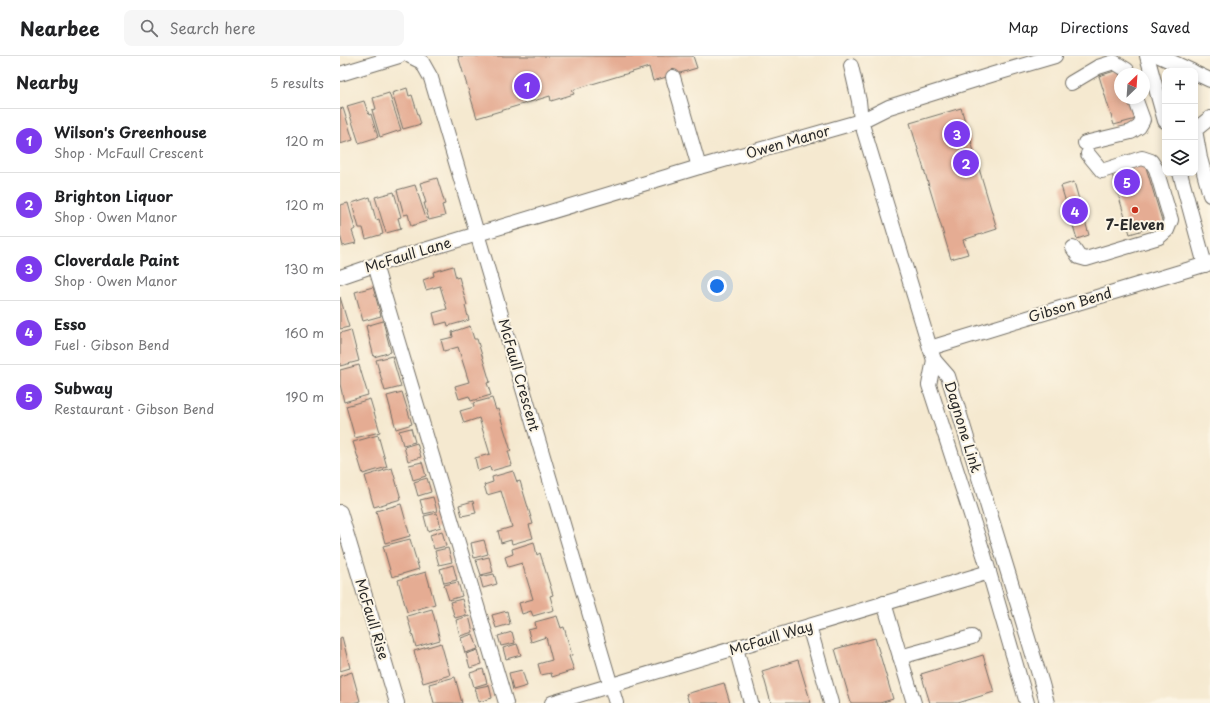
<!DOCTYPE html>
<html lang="en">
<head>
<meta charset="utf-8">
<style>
  body { margin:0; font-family:"Playpen Sans",sans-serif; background:#f6f6f6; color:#202124 }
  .controls { position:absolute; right:12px; top:12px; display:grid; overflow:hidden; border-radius:8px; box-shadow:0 2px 10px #0003 }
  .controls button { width:36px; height:36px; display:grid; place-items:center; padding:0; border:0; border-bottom:1px solid #e0e0e0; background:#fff; color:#202124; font:20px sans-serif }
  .compass { position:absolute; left:774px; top:12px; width:36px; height:36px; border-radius:50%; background:#fff; box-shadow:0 2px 10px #0003; rotate:25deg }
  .you { position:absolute; left:377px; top:230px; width:14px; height:14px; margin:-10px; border:3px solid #fff; border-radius:50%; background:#1a73e8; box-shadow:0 0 0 6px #1a73e833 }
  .badge { display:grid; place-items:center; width:26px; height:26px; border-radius:50%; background:#7c3aed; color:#fff; font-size:13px; font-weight:700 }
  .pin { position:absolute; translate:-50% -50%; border:2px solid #fff; box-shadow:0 1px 4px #0006 }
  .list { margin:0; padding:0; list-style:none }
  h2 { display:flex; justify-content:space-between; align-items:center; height:52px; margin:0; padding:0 16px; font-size:17px }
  h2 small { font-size:13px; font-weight:400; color:#757577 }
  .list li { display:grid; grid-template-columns:26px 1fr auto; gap:12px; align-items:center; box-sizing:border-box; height:64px; padding:0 16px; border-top:1px solid #e0e0e0 }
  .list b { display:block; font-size:15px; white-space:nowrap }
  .list p { margin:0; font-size:13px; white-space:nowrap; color:#757577 }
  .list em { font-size:13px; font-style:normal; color:#757577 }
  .icon { flex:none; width:22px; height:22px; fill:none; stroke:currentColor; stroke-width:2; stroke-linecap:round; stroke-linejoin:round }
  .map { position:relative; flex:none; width:870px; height:647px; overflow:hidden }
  header { display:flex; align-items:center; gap:24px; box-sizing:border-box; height:56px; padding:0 20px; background:#fff; border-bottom:1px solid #e0e0e0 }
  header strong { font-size:19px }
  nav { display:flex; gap:22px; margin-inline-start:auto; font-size:14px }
  .search { width:280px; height:36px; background:#f6f6f6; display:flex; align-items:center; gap:10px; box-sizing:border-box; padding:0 14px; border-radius:8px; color:#757577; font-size:15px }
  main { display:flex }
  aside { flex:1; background:#fff }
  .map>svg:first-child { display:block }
  .building { fill:#e5ac93 }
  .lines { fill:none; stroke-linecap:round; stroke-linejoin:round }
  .minor-casing { stroke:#726e65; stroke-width:16 }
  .minor { stroke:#fff; stroke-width:14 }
  .poi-dot { fill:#c8321e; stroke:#fcf5e5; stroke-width:1.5 }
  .labels { text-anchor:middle; stroke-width:4; stroke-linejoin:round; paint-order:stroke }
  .street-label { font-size:14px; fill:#2b2b2b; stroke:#fcf5e5 }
  .poi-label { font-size:14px; font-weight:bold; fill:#2b2b2b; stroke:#fcf5e5 }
</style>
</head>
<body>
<header>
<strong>Nearbee</strong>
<div class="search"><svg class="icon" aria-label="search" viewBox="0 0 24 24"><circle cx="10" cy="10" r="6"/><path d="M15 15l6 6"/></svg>Search here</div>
<nav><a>Map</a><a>Directions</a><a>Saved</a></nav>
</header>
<main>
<aside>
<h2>Nearby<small>5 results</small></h2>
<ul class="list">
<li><span class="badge">1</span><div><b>Wilson's Greenhouse</b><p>Shop · McFaull Crescent</p></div><em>120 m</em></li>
<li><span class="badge">2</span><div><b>Brighton Liquor</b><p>Shop · Owen Manor</p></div><em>120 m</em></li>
<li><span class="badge">3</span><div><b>Cloverdale Paint</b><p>Shop · Owen Manor</p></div><em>130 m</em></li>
<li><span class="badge">4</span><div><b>Esso</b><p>Fuel · Gibson Bend</p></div><em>160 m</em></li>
<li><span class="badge">5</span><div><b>Subway</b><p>Restaurant · Gibson Bend</p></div><em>190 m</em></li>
</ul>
</aside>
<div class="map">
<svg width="870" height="647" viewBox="0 0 870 647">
  <rect width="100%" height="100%" fill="#fcf5e5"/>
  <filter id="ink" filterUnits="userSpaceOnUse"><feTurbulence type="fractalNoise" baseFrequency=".025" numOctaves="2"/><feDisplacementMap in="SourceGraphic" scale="8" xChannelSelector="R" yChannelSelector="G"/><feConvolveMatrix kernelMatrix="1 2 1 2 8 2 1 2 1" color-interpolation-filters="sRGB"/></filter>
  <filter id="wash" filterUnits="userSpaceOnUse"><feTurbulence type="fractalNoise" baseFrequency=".012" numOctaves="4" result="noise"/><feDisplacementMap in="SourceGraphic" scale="16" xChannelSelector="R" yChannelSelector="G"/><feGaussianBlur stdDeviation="0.9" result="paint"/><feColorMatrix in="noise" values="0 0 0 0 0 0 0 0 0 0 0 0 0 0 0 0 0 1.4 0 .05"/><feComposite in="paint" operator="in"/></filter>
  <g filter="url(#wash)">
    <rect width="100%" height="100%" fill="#f5e9d0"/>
    <g id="blocks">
      <g class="building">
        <polygon points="118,0 353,0 357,12 313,25 309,11 232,34 234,38 211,45 210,40 137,62"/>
        <polygon points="781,13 782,18 780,18 780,42 790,42 796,63 774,69 759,20"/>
        <polygon points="67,32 69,40 72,39 81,68 63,73 52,37"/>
        <polygon points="49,37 61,74 40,81 32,54 36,53 33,42"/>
        <polygon points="24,45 29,59 31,58 38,81 19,87 7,50"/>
        <polygon points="3,52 13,84 0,88 0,53"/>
        <polygon points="621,52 657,173 623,184 628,198 611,203 570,67"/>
        <polygon points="805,108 823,168 790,178 772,118"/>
        <polygon points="97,122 105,148 102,149 105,160 89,164 84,147 86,147 80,127"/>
        <polygon points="734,126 749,179 737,183 721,130"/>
        <polygon points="75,129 87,165 71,170 68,158 64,159 57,134"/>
        <polygon points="54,136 61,161 58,162 61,173 46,177 35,141"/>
        <polygon points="30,141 36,164 39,163 43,178 26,183 23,172 19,172 12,147"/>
        <polygon points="8,147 15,173 12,175 16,187 3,190 0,179 0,149"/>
        <polygon points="113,210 116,222 119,221 127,249 125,250 129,264 108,270 107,266 96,269 93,257 107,253 100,230 86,234 83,224 94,220 93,216"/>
        <polygon points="33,231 41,260 23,265 15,236"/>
        <polygon points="0,241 9,271 0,273"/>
        <polygon points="43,265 51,296 34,301 26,270"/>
        <polygon points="130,270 134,283 137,283 150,326 147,327 151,339 131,345 129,340 119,343 115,330 129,326 118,291 104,295 101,284 113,281 112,276"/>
        <polygon points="11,274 19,305 0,310 0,277"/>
        <polygon points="52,300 61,331 45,335 36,304"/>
        <polygon points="19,309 28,339 4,346 0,328 0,314"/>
        <polygon points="62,336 72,368 56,373 47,340"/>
        <polygon points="152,342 156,354 158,353 171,395 168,395 172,409 151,415 150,411 138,415 135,402 150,398 139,362 124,367 120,355 134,351 133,347"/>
        <polygon points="30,343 40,376 15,382 6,350"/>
        <polygon points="71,372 75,386 63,389 59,375"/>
        <polygon points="38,379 47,411 23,418 13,386"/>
        <polygon points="77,387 81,401 68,405 64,391"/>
        <polygon points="82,406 86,420 73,424 69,409"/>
        <polygon points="52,412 61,443 34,451 25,420"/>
        <polygon points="173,415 177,426 180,425 193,468 189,469 193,482 172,488 171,484 161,487 158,475 172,471 161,435 147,439 144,429 153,426 152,421"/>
        <polygon points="87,422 91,436 78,440 74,426"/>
        <polygon points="93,441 97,455 84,458 80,444"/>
        <polygon points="133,445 136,457 122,460 119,449"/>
        <polygon points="61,448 70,480 45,487 36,455"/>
        <polygon points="97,457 101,471 88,475 84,460"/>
        <polygon points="102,475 106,490 94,493 90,479"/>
        <polygon points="70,483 79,513 52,521 43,490"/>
        <polygon points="144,484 148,498 134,502 131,487"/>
        <polygon points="194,486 197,499 200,497 213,539 210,540 214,554 193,560 191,555 182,558 179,547 193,543 182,507 168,511 165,501 173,498 172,493"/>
        <polygon points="108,492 112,506 99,509 95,495"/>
        <polygon points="149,501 153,516 141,519 136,504"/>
        <polygon points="113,509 117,524 104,527 100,513"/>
        <polygon points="86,516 95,548 67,556 58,524"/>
        <polygon points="154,518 157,528 143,532 140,521"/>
        <polygon points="118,526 122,540 109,544 104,529"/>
        <polygon points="122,543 126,559 115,562 110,546"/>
        <polygon points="92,553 100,584 76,591 67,560"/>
        <polygon points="167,555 170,568 156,572 152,559"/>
        <polygon points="129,560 133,576 120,580 116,564"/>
        <polygon points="217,560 221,572 224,571 232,599 229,600 234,614 212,621 211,617 201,619 198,608 212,604 206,581 191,586 188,574 196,572 195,566"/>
        <polygon points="172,576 175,587 161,590 158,580"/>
        <polygon points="133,578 138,593 125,597 121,582"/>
        <polygon points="2,581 10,612 0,615 0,582"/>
        <polygon points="535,582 553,643 540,647 511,647 495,593"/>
        <polygon points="101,587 110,619 83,627 74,595"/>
        <polygon points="177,588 181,599 166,603 163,592"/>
        <polygon points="138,594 142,608 130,612 126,598"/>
        <polygon points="643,599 654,636 618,647 590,647 581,618"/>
        <polygon points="458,604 471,647 431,647 422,615"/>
        <polygon points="143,613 147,627 134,631 130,617"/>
        <polygon points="182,614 187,630 173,634 169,617"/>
        <polygon points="12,616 20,645 13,647 0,647 0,620"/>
        <polygon points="115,621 122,647 94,647 89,628"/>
        <polygon points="384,627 390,647 349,647 346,638"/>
        <polygon points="149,629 152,642 139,646 135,632"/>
      </g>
    </g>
  </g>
  <g filter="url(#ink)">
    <use href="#blocks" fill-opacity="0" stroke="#726e65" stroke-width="1"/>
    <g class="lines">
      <defs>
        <g id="minor">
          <polyline points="70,0 82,6 91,22 276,647"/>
          <polyline points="807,0 825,65"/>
          <polyline points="819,0 852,15"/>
          <polyline points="511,10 519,45 521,65 549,51 654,18 715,0"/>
          <polyline points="855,17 870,24"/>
          <polyline points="0,18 59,0"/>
          <polyline points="333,21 359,111"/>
          <polyline points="731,27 758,11 774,6 787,14 788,18"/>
          <polyline points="870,62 855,74 860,102 870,139"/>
          <polyline points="745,87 791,76 799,71 803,64 795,42"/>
          <polyline points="840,117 865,209"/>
          <polyline points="733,192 739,201 746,203 819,181 827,174 831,164 816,113 811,105 802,102 762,115 748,98"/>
          <polyline points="35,209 166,647"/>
          <polyline points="0,221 35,209 359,111 521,65 590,292 594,304 608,320 702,628 707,647"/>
          <polyline points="590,292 714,254 870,207"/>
          <polyline points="594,304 589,329 644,499 687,647"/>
          <polyline points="0,456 57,647"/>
          <polyline points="544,547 574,647"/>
          <polyline points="469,570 491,647"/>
          <polyline points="396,592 411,647"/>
          <polyline points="560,601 632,581"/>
          <polyline points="212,647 649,516"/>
        </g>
      </defs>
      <use href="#minor" class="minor-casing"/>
      <use href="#minor" class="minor"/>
    </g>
  </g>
  <circle class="poi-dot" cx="795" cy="154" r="4"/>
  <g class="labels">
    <g class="street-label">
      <text transform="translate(448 86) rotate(-16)" y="5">Owen Manor</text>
      <text transform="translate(68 199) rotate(-17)" y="5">McFaull Lane</text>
      <text transform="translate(730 249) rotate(-17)" y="5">Gibson Bend</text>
      <text transform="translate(179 319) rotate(74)" y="5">McFaull Crescent</text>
      <text transform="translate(623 371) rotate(73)" y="5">Dagnone Link</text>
      <text transform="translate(32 563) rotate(73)" y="5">McFaull Rise</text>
      <text transform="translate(431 582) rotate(-17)" y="5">McFaull Way</text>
    </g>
    <g class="poi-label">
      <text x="795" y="174">7-Eleven</text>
    </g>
  </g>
</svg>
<div class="controls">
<button>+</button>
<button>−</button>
<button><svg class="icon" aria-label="layers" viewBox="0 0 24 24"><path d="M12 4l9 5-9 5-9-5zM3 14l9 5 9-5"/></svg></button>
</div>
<svg class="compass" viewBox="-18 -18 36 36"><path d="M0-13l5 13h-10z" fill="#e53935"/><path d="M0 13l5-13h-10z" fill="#757577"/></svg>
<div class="you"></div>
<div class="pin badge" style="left:187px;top:30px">1</div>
<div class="pin badge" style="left:626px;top:107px">2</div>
<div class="pin badge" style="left:617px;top:78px">3</div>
<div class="pin badge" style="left:735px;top:155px">4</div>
<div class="pin badge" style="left:787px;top:126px">5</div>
</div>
</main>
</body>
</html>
